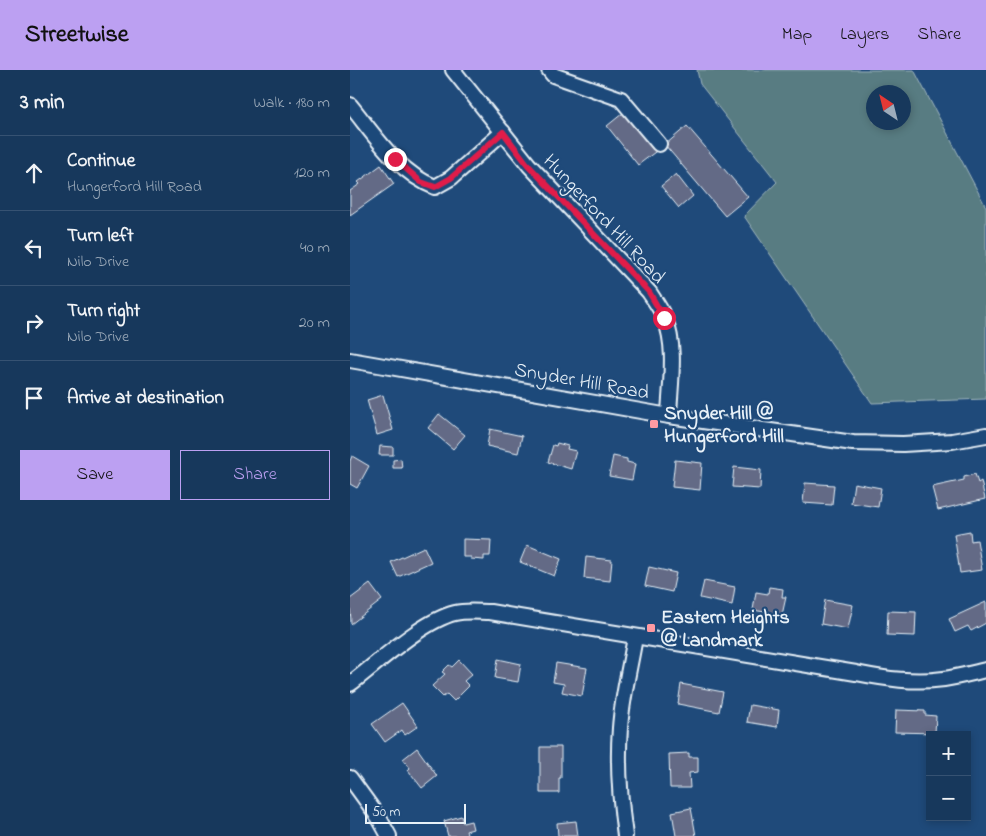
<!DOCTYPE html>
<html lang="en">
<head>
<meta charset="utf-8">
<style>
  body { margin:0; font-family:"Indie Flower",sans-serif; background:#203f62; color:#f1f3f6 }
  .controls { position:absolute; right:15px; bottom:15px; display:grid; overflow:hidden; border-radius:0px; box-shadow:0 2px 8px #0003 }
  .controls button { width:45px; height:45px; display:grid; place-items:center; padding:0; border:0; border-bottom:1px solid #365272; background:#17385c; color:#f1f3f6; font:25px sans-serif }
  .compass { position:absolute; left:516px; top:15px; width:45px; height:45px; border-radius:50%; background:#17385c; box-shadow:0 2px 8px #0003; rotate:325deg }
  .scale { position:absolute; left:15px; bottom:12px; width:101px; box-sizing:border-box; padding-left:5px; border:2px solid #e8f1f8; border-top:0; font-size:14px; line-height:18px; white-space:nowrap; color:#e8f1f8; -webkit-text-stroke:4px #1f4a7a; paint-order:stroke }
  .stop { position:absolute; width:15px; height:15px; margin:-11px; border:4px solid #e11d48; border-radius:50%; background:#fff }
  .stop.end { background:#e11d48; border-color:#fff; box-shadow:0 1px 5px #0008 }
  .list { margin:0; padding:0; list-style:none }
  h2 { display:flex; justify-content:space-between; align-items:center; height:65px; margin:0; padding:0 20px; font-size:21px }
  h2 small { font-size:16px; font-weight:400; color:#9eacbb }
  .list li { display:grid; grid-template-columns:32px 1fr auto; gap:15px; align-items:center; box-sizing:border-box; height:75px; padding:0 20px; border-top:1px solid #365272 }
  .list b { display:block; font-size:19px; white-space:nowrap }
  .list p { margin:0; font-size:16px; white-space:nowrap; color:#9eacbb }
  .list em { font-size:16px; font-style:normal; color:#9eacbb }
  .actions { display:flex; gap:10px; padding:15px 20px }
  .actions a { flex:1; padding:11px 0; border:1px solid #bca0f2; border-radius:0px; text-align:center; font-size:18px; color:#bca0f2 }
  .actions .main { background:#bca0f2; color:#111 }
  .icon { flex:none; width:28px; height:28px; fill:none; stroke:currentColor; stroke-width:2; stroke-linecap:round; stroke-linejoin:round }
  .map { position:relative; flex:none; width:636px; height:766px; overflow:hidden }
  header { display:flex; align-items:center; gap:30px; box-sizing:border-box; height:70px; padding:0 25px; background:#bca0f2; color:#111 }
  header strong { font-size:24px }
  nav { display:flex; gap:28px; margin-inline-start:auto; font-size:18px }
  main { display:flex }
  aside { flex:1; background:#17385c }
  .map>svg:first-child { display:block }
  .green { fill:#597c82; stroke:#a0b6bd; fill-rule:evenodd }
  .building { fill:#636a86; stroke:#e8f1f8 }
  .lines { fill:none; stroke-linecap:round; stroke-linejoin:round }
  .minor-casing { stroke:#e8f1f8; stroke-width:18 }
  .minor { stroke:#1f4a7a; stroke-width:14 }
  .route { stroke:#e11d48; stroke-width:6 }
  .poi-dot { fill:#ff9aa2; stroke:#1f4a7a; stroke-width:2 }
  .labels { text-anchor:middle; stroke-width:4.5; stroke-linejoin:round; paint-order:stroke }
  .street-label { font-size:20px; fill:#e8f1f8; stroke:#1f4a7a }
  .poi-label { font-size:20px; font-weight:bold; fill:#e8f1f8; stroke:#1f4a7a; text-anchor:start }
</style>
</head>
<body>
<header>
<strong>Streetwise</strong>
<nav><a>Map</a><a>Layers</a><a>Share</a></nav>
</header>
<main>
<aside>
<h2>3 min<small>Walk · 180 m</small></h2>
<ul class="list">
<li><svg class="icon" aria-label="ahead" viewBox="0 0 24 24"><path d="M12 20V5M6 11l6-6 6 6"/></svg><div><b>Continue</b><p>Hungerford Hill Road</p></div><em>120 m</em></li>
<li><svg class="icon" aria-label="left" viewBox="0 0 24 24"><path d="M17 20v-9H6M10 6l-5 5 5 5"/></svg><div><b>Turn left</b><p>Nilo Drive</p></div><em>40 m</em></li>
<li><svg class="icon" aria-label="right" viewBox="0 0 24 24"><path d="M7 20v-9h11M14 6l5 5-5 5"/></svg><div><b>Turn right</b><p>Nilo Drive</p></div><em>20 m</em></li>
<li><svg class="icon" aria-label="arrive" viewBox="0 0 24 24"><path d="M6 21V4h12l-3 4 3 4H6"/></svg><div><b>Arrive at destination</b></div></li>
</ul>
<div class="actions"><a class="main">Save</a><a>Share</a></div>
</aside>
<div class="map">
<svg width="636" height="766" viewBox="0 0 636 766">
  <rect width="100%" height="100%" fill="#1f4a7a"/>
  <filter id="ink" filterUnits="userSpaceOnUse"><feTurbulence type="fractalNoise" baseFrequency=".02" numOctaves="2"/><feDisplacementMap in="SourceGraphic" scale="10" xChannelSelector="R" yChannelSelector="G"/><feConvolveMatrix kernelMatrix="1 2 1 2 8 2 1 2 1" color-interpolation-filters="sRGB"/></filter>
  <g filter="url(#ink)">
    <path class="green" d="M 347,0 L 564,0 L 636,137 L 636,329 L 522,333 L 394,146 L 427,112 L 350,14 ZM 524,22 L 554,22 L 554,52 L 524,52 Z"/>
    <g class="building">
      <polygon points="278,39 309,79 288,95 257,56"/>
      <polygon points="337,56 398,127 375,146 315,75"/>
      <polygon points="31,95 44,114 0,145 0,121 10,114 8,112"/>
      <polygon points="326,104 343,126 329,138 311,116"/>
      <polygon points="33,325 43,360 27,365 17,330"/>
      <polygon points="89,344 115,365 103,379 78,358"/>
      <polygon points="140,359 172,366 168,383 137,376"/>
      <polygon points="207,373 218,376 217,379 226,381 221,399 198,392 203,375 206,376"/>
      <polygon points="30,376 43,377 43,385 29,385"/>
      <polygon points="2,386 19,396 7,418 0,414 0,391"/>
      <polygon points="263,386 277,389 277,392 285,394 282,410 259,406"/>
      <polygon points="51,389 52,398 43,398 43,390"/>
      <polygon points="325,390 352,393 350,420 322,417"/>
      <polygon points="384,397 411,400 410,419 382,417"/>
      <polygon points="625,404 628,413 631,411 635,429 588,440 582,417 614,410 614,407"/>
      <polygon points="455,413 484,415 482,435 453,433"/>
      <polygon points="504,413 531,418 528,437 501,433"/>
      <polygon points="620,461 621,471 627,470 632,500 610,503 604,464"/>
      <polygon points="113,469 141,470 140,486 134,486 134,490 121,489 121,487 113,487"/>
      <polygon points="177,475 211,489 204,506 170,492"/>
      <polygon points="74,477 81,492 48,507 41,492"/>
      <polygon points="236,487 262,490 260,511 234,508"/>
      <polygon points="299,497 326,503 322,522 295,516"/>
      <polygon points="354,511 385,517 382,535 350,528"/>
      <polygon points="20,514 32,530 1,554 0,529"/>
      <polygon points="419,517 433,519 432,527 436,527 432,545 403,540 406,522 418,524"/>
      <polygon points="475,530 503,535 498,559 471,554"/>
      <polygon points="636,532 636,553 621,561 618,556 605,562 599,549"/>
      <polygon points="538,541 566,542 565,566 537,565"/>
      <polygon points="148,589 171,594 168,612 145,608"/>
      <polygon points="109,590 122,604 114,611 119,616 104,631 97,624 93,627 82,616 95,604 92,602 99,595 102,597"/>
      <polygon points="206,593 237,598 232,626 212,622 214,614 203,612"/>
      <polygon points="331,614 373,622 369,642 328,634"/>
      <polygon points="52,633 68,656 55,665 52,660 35,672 22,654"/>
      <polygon points="400,635 429,640 427,657 397,652"/>
      <polygon points="546,640 575,641 575,645 586,646 585,663 545,662"/>
      <polygon points="190,677 211,677 211,708 209,708 209,723 190,723"/>
      <polygon points="67,678 87,706 72,718 58,700 60,698 53,689"/>
      <polygon points="339,683 339,687 348,687 348,702 339,703 340,718 320,718 319,684"/>
      <polygon points="341,738 346,766 326,766 322,742"/>
      <polygon points="111,746 113,753 121,751 123,759 116,761 118,766 98,766 94,751"/>
      <polygon points="226,751 228,766 208,766 207,753"/>
    </g>
    <g class="lines">
      <defs>
        <g id="minor">
          <path d="M 103,0 L 179,95 L 299,222 C 305,231 311,239 315,249 C 327,279 320,314 319,346"/>
          <polyline points="199,0 203,5 271,29 309,74"/>
          <path d="M 0,35 C 24,64 48,103 85,117 L 101,108 L 153,62"/>
          <polyline points="0,290 319,346 503,373 553,374 602,371 636,365"/>
          <path d="M 0,614 C 28,593 72,551 105,543 C 117,540 129,542 140,542 L 506,603 C 536,609 564,613 594,609 C 608,607 622,603 636,600"/>
          <polyline points="0,708 29,748 39,766"/>
          <path d="M 275,766 C 270,730 267,695 270,658 C 272,628 280,597 285,567"/>
        </g>
      </defs>
      <use href="#minor" class="minor-casing"/>
      <use href="#minor" class="minor"/>
    </g>
  </g>
  <g class="lines" filter="url(#ink)">
    <polyline class="route" points="45,89 71,112 85,117 101,108 153,62 178,95 299,222 314,248"/>
  </g>
  <g class="poi-dot">
    <rect x="299" y="349" width="10" height="10" rx="2.5"/>
    <rect x="296" y="553" width="10" height="10" rx="2.5"/>
  </g>
  <g class="labels">
    <g class="street-label">
      <text transform="translate(255 148) rotate(47)" y="7">Hungerford Hill Road</text>
      <text transform="translate(232 310) rotate(10)" y="7">Snyder Hill Road</text>
    </g>
    <g class="poi-label">
      <text x="314" y="349">Snyder Hill @<tspan x="314" dy="23">Hungerford Hill</tspan></text>
      <text x="311" y="553">Eastern Heights<tspan x="311" dy="23">@ Landmark</tspan></text>
    </g>
  </g>
</svg>
<div class="controls">
<button>+</button>
<button>−</button>
</div>
<svg class="compass" viewBox="-18 -18 36 36"><path d="M0-13l5 13h-10z" fill="#e53935"/><path d="M0 13l5-13h-10z" fill="#9eacbb"/></svg>
<div class="scale">50 m</div>
<div class="stop" style="left:314px;top:248px"></div>
<div class="stop end" style="left:45px;top:89px"></div>
</div>
</main>
</body>
</html>
